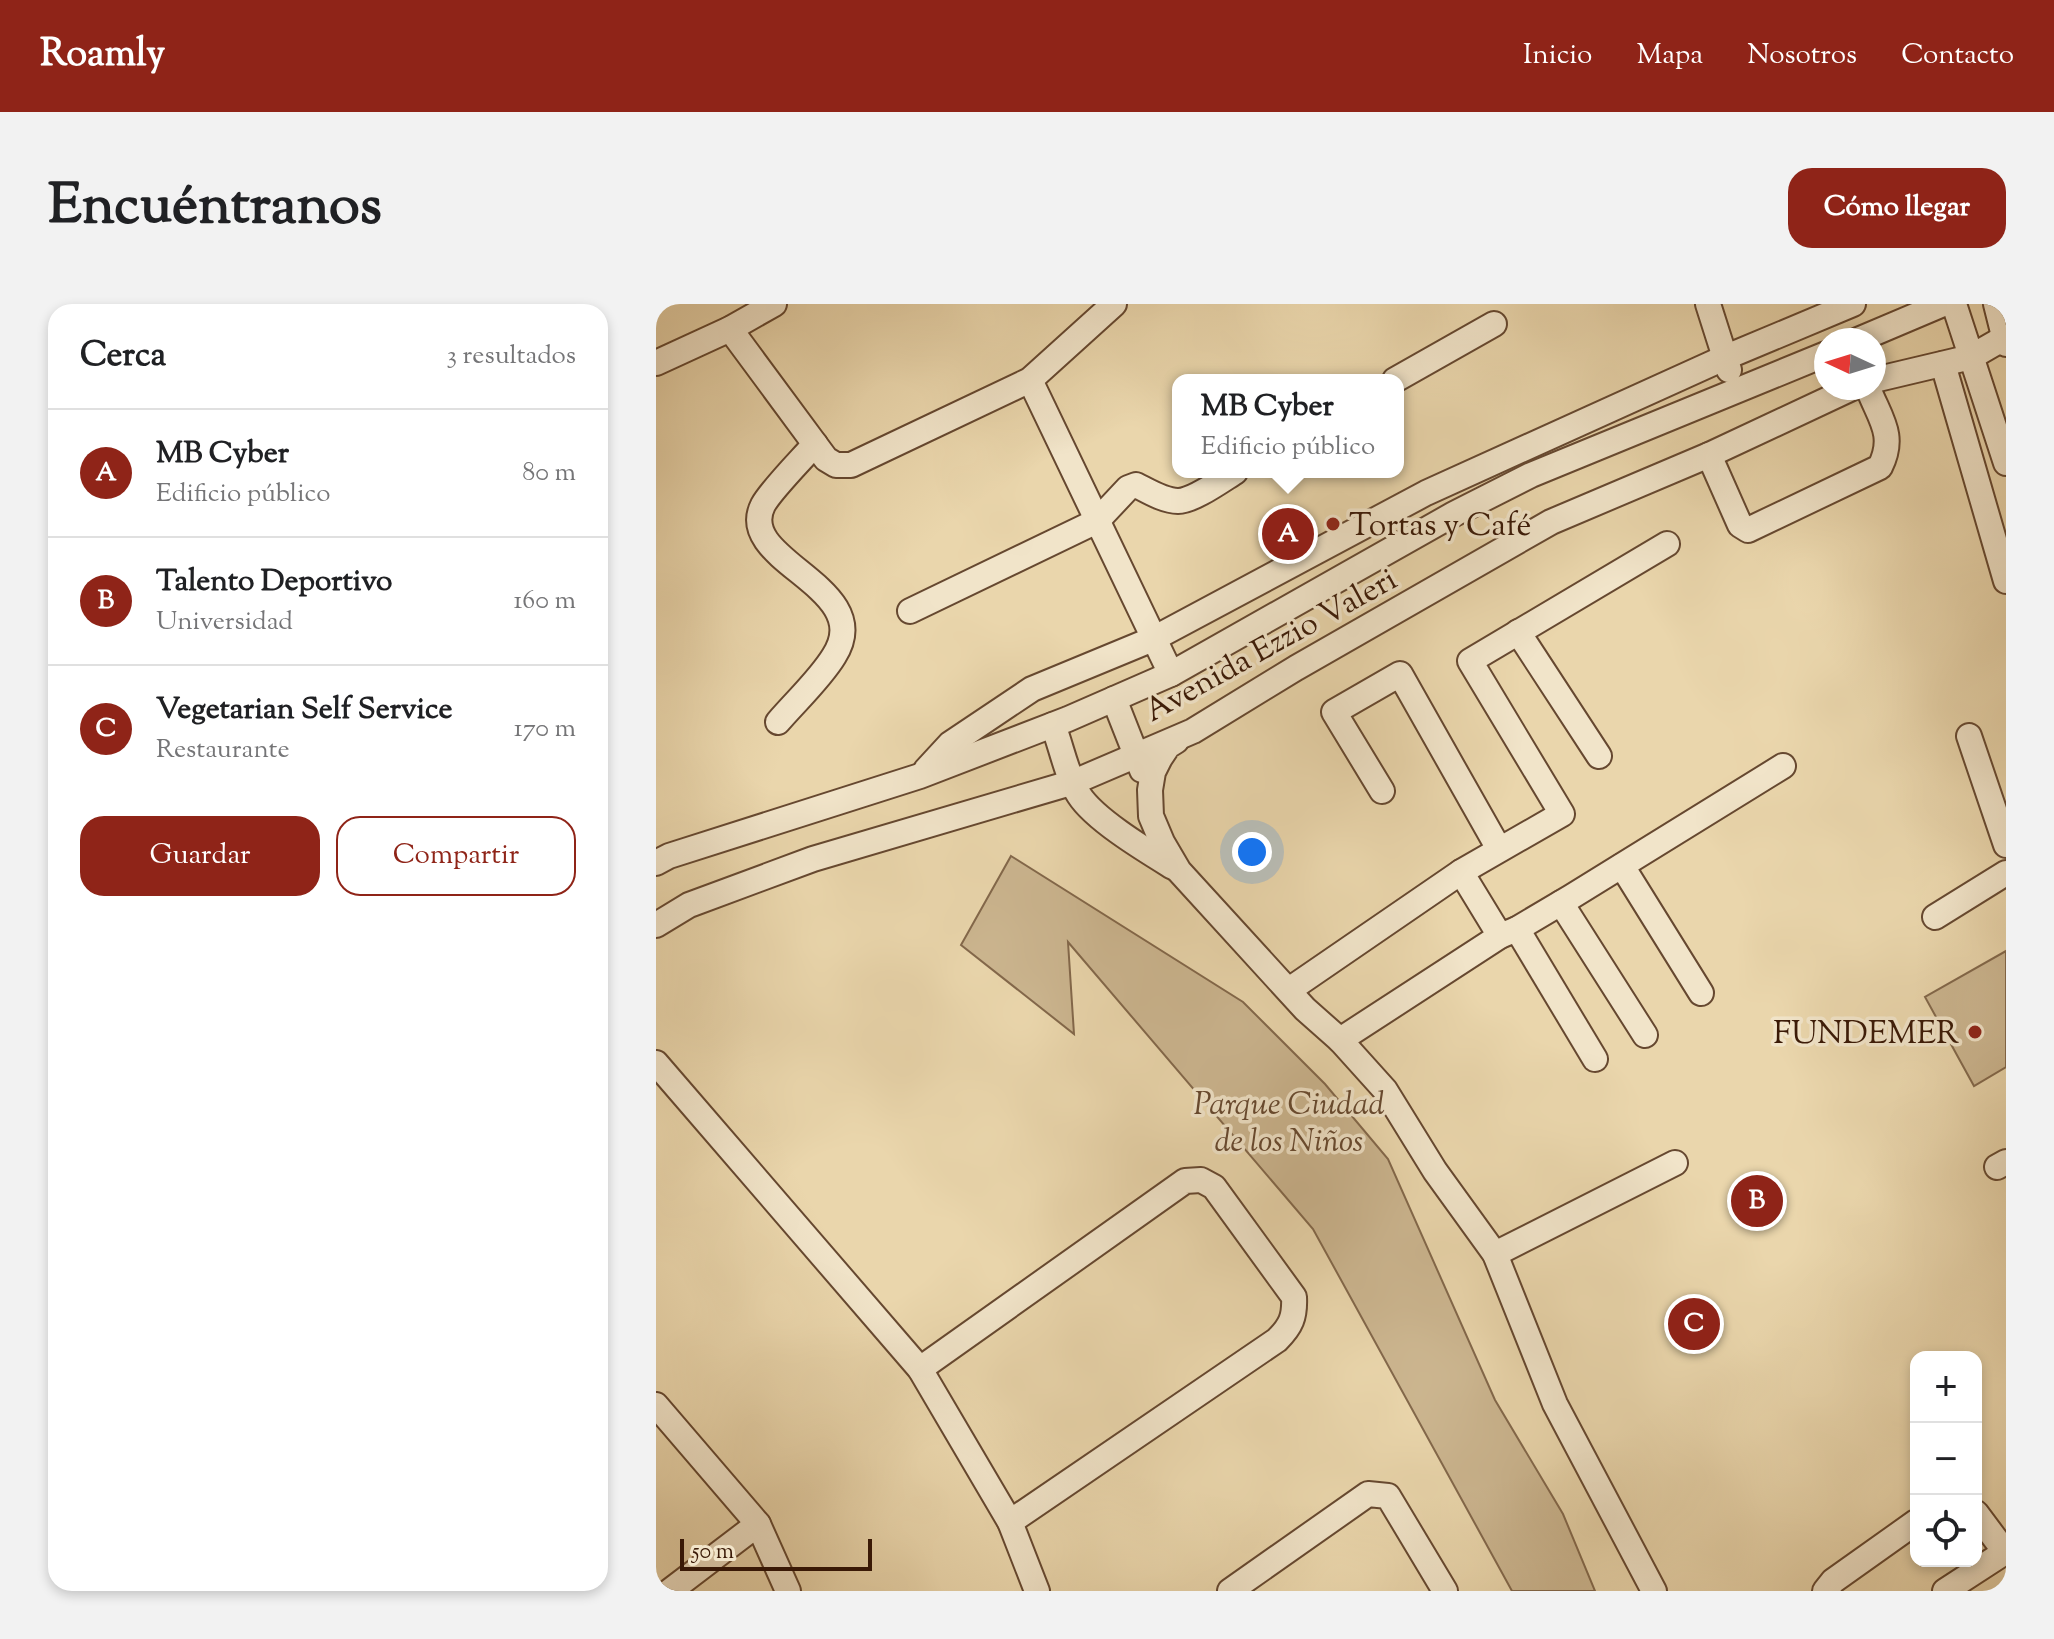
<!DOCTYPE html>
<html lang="es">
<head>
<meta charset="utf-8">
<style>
  body { margin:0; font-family:"Sorts Mill Goudy",serif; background:#f2f2f2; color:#202124 }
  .controls { position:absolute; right:24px; bottom:24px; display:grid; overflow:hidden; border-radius:16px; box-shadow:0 4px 12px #0003 }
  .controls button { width:72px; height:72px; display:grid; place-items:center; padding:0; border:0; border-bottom:2px solid #e0e0e0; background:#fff; color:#202124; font:40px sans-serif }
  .compass { position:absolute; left:1158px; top:24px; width:72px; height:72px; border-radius:50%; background:#fff; box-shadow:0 4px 12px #0003; rotate:274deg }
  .scale { position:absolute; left:24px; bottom:20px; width:192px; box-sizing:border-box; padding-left:8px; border:4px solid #3a1906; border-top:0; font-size:22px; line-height:28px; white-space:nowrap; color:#3a1906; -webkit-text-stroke:6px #f1e4c9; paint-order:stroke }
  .you { position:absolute; left:596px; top:548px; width:28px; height:28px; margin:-20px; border:6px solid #fff; border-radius:50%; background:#1a73e8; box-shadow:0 0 0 12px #1a73e833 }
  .badge { display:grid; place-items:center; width:52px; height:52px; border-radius:50%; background:#8f2418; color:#fff; font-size:26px; font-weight:700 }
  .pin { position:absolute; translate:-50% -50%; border:4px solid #fff; box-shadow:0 2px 8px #0006 }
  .popup { position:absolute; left:516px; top:70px; width:232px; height:104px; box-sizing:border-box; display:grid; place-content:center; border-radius:16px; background:#fff; filter:drop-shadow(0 2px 6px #0005); font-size:26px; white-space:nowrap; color:#757577 }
  .popup b { font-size:30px; color:#202124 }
  .popup::after { content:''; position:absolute; left:50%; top:100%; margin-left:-16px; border:16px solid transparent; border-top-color:#fff }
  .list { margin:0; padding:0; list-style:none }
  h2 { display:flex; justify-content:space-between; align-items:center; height:104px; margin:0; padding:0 32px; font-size:34px }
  h2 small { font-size:26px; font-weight:400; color:#757577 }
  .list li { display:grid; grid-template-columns:52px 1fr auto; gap:24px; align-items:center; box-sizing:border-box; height:128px; padding:0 32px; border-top:2px solid #e0e0e0 }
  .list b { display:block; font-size:30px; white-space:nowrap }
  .list p { margin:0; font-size:26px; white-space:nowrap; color:#757577 }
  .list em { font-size:26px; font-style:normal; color:#757577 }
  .actions { display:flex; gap:16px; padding:24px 32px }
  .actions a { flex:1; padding:18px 0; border:2px solid #8f2418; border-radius:24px; text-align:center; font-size:28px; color:#8f2418 }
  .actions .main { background:#8f2418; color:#fff }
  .icon { flex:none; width:44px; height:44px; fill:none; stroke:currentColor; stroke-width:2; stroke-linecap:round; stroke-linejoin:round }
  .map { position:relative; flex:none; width:1350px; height:1287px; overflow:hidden; border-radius:24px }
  header { display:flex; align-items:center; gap:48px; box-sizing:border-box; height:112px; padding:0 40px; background:#8f2418; color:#fff }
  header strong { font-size:38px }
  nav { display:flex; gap:44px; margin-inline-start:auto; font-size:28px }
  .intro { display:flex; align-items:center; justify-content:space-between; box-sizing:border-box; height:192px; padding:0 48px }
  h1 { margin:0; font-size:56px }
  .button { padding:20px 36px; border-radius:24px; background:#8f2418; color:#fff; font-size:28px; font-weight:700 }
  main { display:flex; gap:48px; padding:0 48px }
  aside { flex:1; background:#fff; border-radius:24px; box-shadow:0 4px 12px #0003 }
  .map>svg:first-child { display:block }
  .green { fill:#ccb690; stroke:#83684b; stroke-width:2 }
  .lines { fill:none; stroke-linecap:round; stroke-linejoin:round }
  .minor-casing { stroke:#664830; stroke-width:28 }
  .minor { stroke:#f1e4c9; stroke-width:24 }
  .poi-dot { fill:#8f2418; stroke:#f1e4c9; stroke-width:3 }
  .labels { text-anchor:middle; stroke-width:7; stroke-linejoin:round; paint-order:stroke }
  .poi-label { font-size:32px; fill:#3a1906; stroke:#f1e4c9; text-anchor:start }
  .street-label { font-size:32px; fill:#3a1906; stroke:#f1e4c9 }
  .park-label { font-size:32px; font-style:italic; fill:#66482f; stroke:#f1e4c9 }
</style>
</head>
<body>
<header>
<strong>Roamly</strong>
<nav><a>Inicio</a><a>Mapa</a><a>Nosotros</a><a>Contacto</a></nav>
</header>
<div class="intro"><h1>Encuéntranos</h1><a class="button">Cómo llegar</a></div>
<main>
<aside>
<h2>Cerca<small>3 resultados</small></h2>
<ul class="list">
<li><span class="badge">A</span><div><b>MB Cyber</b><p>Edificio público</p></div><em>80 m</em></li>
<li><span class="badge">B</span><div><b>Talento Deportivo</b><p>Universidad</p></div><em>160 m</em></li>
<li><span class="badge">C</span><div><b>Vegetarian Self Service</b><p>Restaurante</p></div><em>170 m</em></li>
</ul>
<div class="actions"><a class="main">Guardar</a><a>Compartir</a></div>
</aside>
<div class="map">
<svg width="1350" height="1287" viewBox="0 0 1350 1287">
  <rect width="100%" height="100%" fill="#ead6ac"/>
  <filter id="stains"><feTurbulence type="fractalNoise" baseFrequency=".0025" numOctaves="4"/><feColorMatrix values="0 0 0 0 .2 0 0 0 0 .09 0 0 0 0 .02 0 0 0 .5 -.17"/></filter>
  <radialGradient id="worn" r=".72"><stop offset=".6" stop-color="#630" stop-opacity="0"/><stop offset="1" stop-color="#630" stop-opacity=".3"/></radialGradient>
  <g class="green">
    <polygon points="355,552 587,698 669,780 732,855 839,1096 907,1210 939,1287 856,1287 657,925 412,638 418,730 305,641"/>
    <polygon points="1350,647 1350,763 1318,782 1269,693"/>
  </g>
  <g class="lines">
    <defs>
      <g id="minor">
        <polyline points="1052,0 1073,66"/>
        <polyline points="1298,0 1350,159"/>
        <polyline points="1340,0 1350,40"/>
        <polyline points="74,25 170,155 180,161 195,161 374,76 458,0"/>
        <polyline points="1202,36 1287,0"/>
        <polyline points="0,59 74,25 118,0"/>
        <polyline points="1287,60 1350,277"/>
        <polyline points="374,76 515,370"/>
        <polyline points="739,76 838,20"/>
        <polyline points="1218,76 1315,53 1350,33"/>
        <path d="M 1053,151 L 1084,221 L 1092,226 L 1224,163 C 1240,131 1224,115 1212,84"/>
        <path d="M 254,307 L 441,217 L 472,184 L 480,181 C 492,187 508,197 522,197 C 537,197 566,176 579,168"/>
        <polyline points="862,328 943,452"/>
        <polyline points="458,395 486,466"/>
        <path d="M 122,418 C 140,397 164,375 178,352 C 222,282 78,258 107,201 C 115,186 146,155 159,140"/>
        <path d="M 397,421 C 405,441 411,473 423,491 C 439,516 491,547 517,563"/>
        <polyline points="1313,432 1350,541"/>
        <polyline points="520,437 512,442 504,454 497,468 494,486 495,512 506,538 523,567 649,705 684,736 729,786 779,867 839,950 899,1100 998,1287"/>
        <polyline points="270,466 294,440 376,385 497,335 770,189 1068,54 1197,0"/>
        <polyline points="726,487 678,408 744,370 843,545"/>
        <polyline points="0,559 13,552 264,472 412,415 515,370 798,210 875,171 1170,50"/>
        <polyline points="966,562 1045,689"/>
        <polyline points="805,568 844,632"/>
        <polyline points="905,599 989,731"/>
        <polyline points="1279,613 1350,569"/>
        <polyline points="0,621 33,601 157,555 418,478 537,427 640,364 895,218 1053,151 1196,84"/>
        <polyline points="861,625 939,755"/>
        <polyline points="633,686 805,568 906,510 814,357 1011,240"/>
        <polyline points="684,736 844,632 861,625 915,593 1127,462"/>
        <polyline points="0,759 264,1065 354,1218 381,1287"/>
        <polyline points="1341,863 1350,858"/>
        <polyline points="839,950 1019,859"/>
        <path d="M 264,1065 L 529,877 L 545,876 L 558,883 L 638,993 C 639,1013 635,1022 621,1036 L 354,1218"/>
        <polyline points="0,1101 102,1220 132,1287"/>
        <polyline points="1320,1209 1350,1249"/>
        <polyline points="14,1287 102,1220"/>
        <polyline points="574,1287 712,1190 732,1192 789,1287"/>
        <polyline points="1169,1287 1177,1277 1260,1218"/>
        <polyline points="1289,1287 1349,1248"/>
      </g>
    </defs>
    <use href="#minor" class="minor-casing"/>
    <use href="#minor" class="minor"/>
  </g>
  <g class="poi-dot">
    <circle cx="677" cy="220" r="8"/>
    <circle cx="1319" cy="728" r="8"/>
  </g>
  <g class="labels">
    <g class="poi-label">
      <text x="693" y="231">Tortas y Café</text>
      <text x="1303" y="739" text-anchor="end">FUNDEMER</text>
    </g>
    <g class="street-label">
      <text transform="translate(614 340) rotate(-29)" y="11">Avenida Ezzio Valeri</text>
    </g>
    <g class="park-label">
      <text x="633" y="810">Parque Ciudad<tspan x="633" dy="37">de los Niños</tspan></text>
    </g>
  </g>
  <rect width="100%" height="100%" filter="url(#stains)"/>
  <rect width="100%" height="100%" fill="url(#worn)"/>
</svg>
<div class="controls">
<button>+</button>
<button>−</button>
<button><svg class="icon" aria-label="locate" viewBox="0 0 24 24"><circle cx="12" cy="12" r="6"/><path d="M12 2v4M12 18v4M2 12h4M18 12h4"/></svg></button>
</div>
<svg class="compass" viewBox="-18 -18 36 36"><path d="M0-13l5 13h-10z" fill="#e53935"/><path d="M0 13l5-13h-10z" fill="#757577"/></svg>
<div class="scale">50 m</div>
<div class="you"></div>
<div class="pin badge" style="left:632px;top:230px">A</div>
<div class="popup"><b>MB Cyber</b>Edificio público</div>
<div class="pin badge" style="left:1101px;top:897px">B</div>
<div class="pin badge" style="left:1038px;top:1020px">C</div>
</div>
</main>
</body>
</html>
